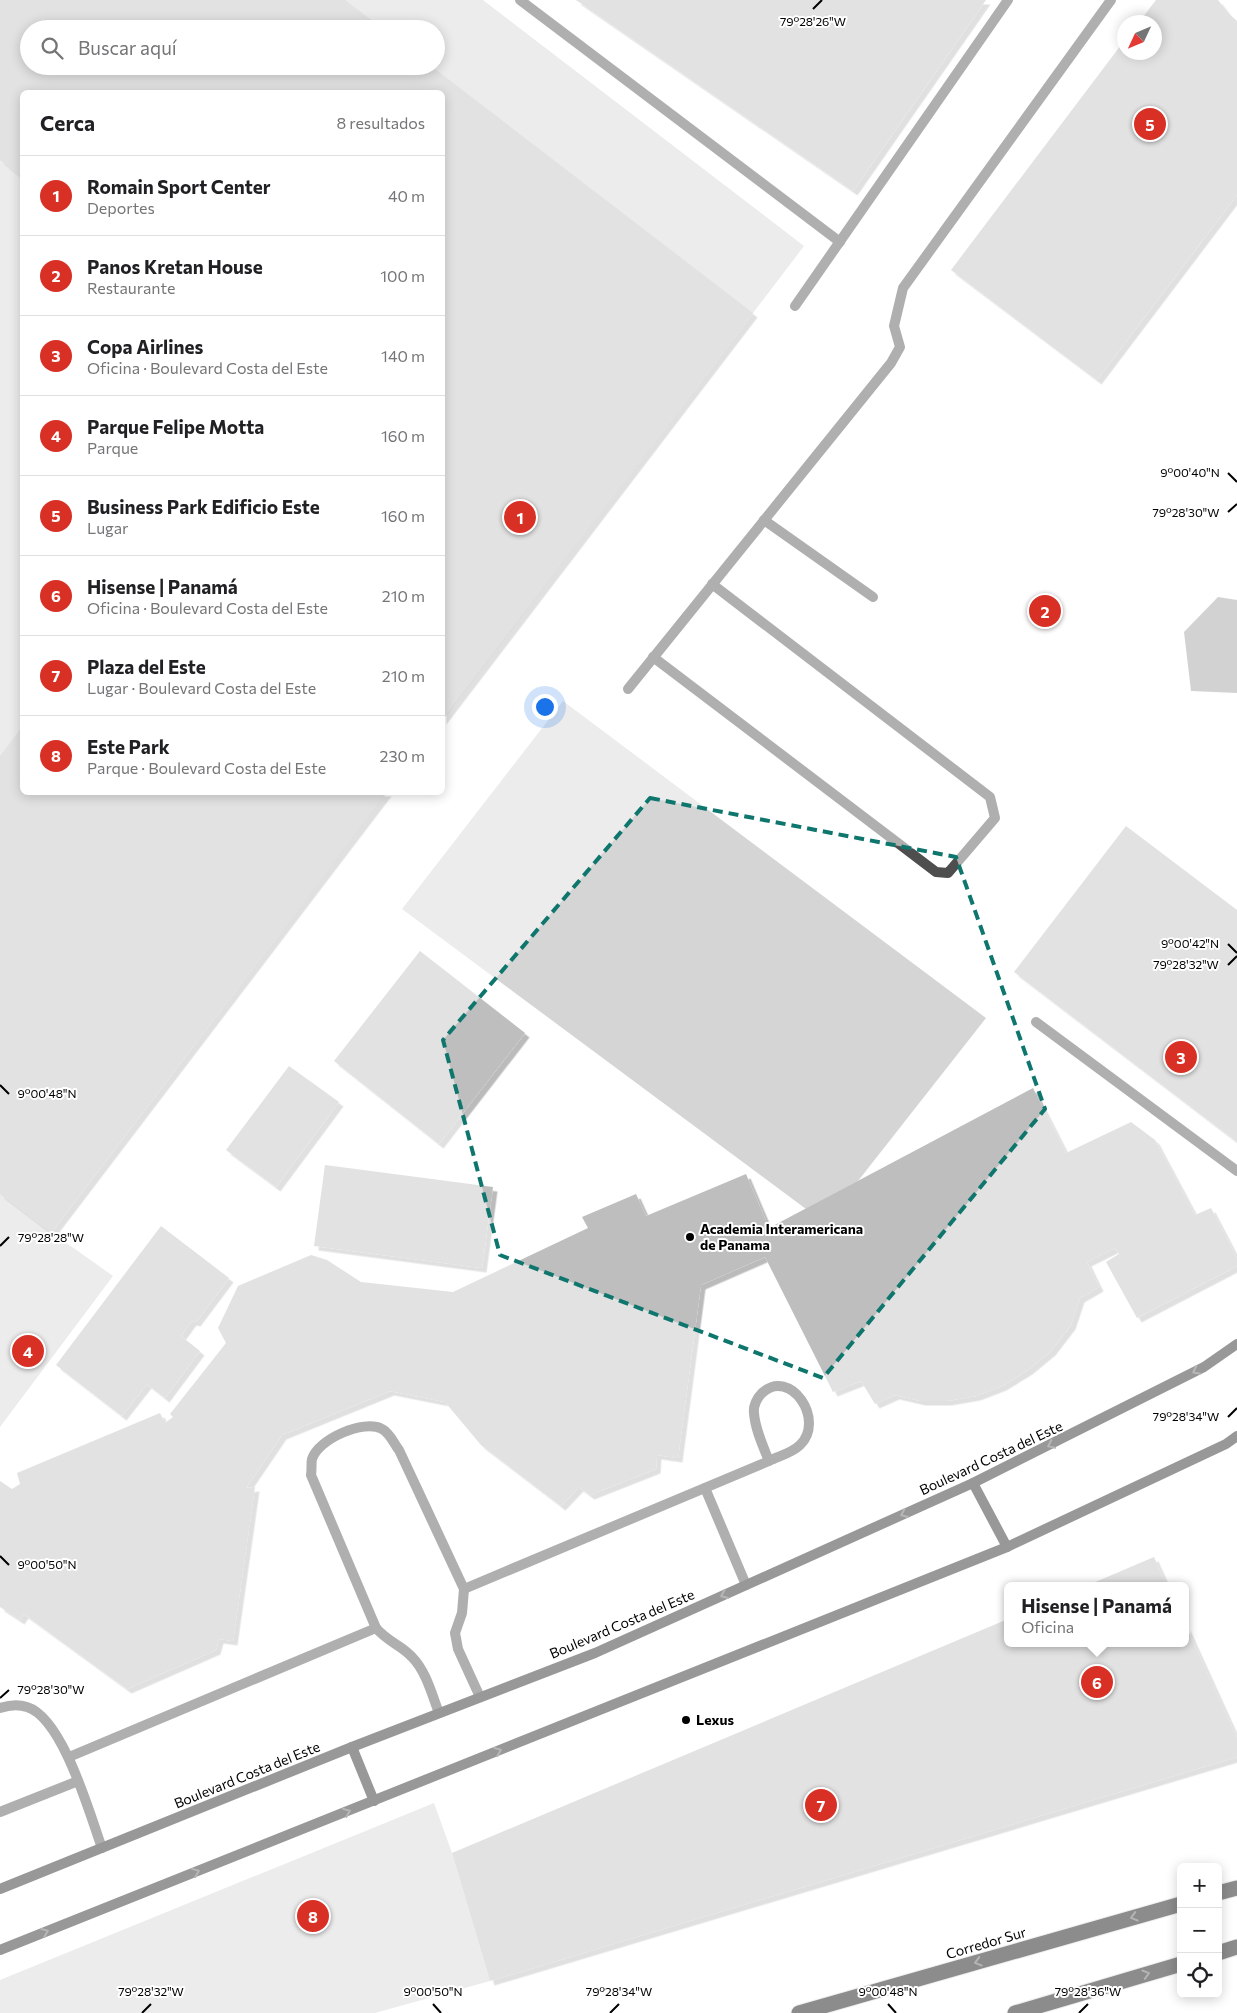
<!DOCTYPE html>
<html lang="es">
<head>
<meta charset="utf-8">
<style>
  body { margin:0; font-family:Commissioner,sans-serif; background:#f6f6f6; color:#202124 }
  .controls { position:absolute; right:15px; bottom:15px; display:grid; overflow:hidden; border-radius:8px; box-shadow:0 2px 12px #0003 }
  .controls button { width:45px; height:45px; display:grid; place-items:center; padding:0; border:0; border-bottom:1px solid #e0e0e0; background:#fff; color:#202124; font:25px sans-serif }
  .compass { position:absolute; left:1117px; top:15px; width:45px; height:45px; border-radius:50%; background:#fff; box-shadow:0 2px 12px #0003; rotate:226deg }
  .you { position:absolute; left:544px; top:706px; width:18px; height:18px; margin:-12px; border:4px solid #fff; border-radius:50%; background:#1a73e8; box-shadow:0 0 0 8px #1a73e833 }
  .badge { display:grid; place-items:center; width:32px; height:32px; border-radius:50%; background:#d93025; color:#fff; font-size:16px; font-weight:700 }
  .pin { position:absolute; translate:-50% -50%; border:2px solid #fff; box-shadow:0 1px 5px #0006 }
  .popup { position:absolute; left:1004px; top:1582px; width:185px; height:65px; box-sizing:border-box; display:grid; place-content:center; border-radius:8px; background:#fff; filter:drop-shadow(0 1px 4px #0005); font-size:16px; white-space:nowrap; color:#757577 }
  .popup b { font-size:19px; color:#202124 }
  .popup::after { content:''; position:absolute; left:50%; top:100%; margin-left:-10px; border:10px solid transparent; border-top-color:#fff }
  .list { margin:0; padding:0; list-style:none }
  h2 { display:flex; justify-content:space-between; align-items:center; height:65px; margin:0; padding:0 20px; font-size:21px }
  h2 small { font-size:16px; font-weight:400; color:#757577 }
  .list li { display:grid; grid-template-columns:32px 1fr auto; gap:15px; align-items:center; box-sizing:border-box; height:80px; padding:0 20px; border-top:1px solid #e0e0e0 }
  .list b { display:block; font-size:19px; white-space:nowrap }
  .list p { margin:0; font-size:16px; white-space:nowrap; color:#757577 }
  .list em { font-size:16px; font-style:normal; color:#757577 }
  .icon { flex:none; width:28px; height:28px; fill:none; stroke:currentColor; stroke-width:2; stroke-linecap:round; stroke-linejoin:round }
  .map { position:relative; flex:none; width:1237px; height:2013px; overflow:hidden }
  .search { position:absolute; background:#fff; box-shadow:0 2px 12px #0003; left:20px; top:20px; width:425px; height:55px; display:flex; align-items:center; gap:12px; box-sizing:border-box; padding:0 18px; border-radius:28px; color:#757577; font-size:19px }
  .panel { position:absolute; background:#fff; box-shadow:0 2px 12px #0003; left:20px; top:90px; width:425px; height:705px; border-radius:8px }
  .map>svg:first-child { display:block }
  .green { fill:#d5d5d5; fill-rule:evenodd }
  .water { fill:#9c9c9c }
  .building { fill:#bebebe; filter:url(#shadow) }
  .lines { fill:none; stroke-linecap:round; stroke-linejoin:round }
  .highway-casing { stroke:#dbdbdb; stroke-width:17 }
  .lane { stroke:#4e4e4e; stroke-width:10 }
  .secondary { stroke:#1b1b1b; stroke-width:10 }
  .highway { stroke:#000; stroke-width:15 }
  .oneway { stroke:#5f5f5f }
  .oneway2 { stroke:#595959 }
  .marked { fill:none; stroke:#0f766e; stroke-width:4; stroke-dasharray:10 6; stroke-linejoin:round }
  .ticks { fill:none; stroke:#000; stroke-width:2 }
  .poi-dot { fill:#000; stroke:#fff; stroke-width:2 }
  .labels { text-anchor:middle; stroke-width:4; stroke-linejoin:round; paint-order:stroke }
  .poi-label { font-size:14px; font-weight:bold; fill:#000; stroke:#fff; text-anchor:start }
  .street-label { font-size:14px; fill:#000; stroke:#fff }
  .ticks-label { font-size:12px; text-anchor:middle; fill:#000; stroke:#fff; stroke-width:4; stroke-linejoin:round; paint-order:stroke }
</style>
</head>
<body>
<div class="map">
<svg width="1237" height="2013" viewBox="0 0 1237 2013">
  <defs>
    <filter id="shadow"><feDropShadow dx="4.5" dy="4.5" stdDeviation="0" flood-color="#0004"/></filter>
  </defs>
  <rect width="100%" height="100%" fill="#fff"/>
  <g class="green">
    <path d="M 0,0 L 483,0 L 804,246 L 443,720 L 442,92 L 22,92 L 22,792 L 387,793 L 51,1232 L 113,1276 L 0,1427 ZM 29,29 L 436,29 L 436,66 L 29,66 Z"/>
    <polygon points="563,701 986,1018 858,1181 806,1209 402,909"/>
    <polygon points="434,1803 452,1853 490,1981 375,2013 0,2013 0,1980"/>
  </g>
  <polygon class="water" points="1218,597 1237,600 1237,693 1191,691 1184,632"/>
  <g class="building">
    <polygon points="0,0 345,0 383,29 29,29 29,66 431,66 753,313 442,720 442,92 22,92 22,178 0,160"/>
    <polygon points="576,0 986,0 853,191"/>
    <polygon points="1156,0 1218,0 1229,14 1237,21 1237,195 1097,380 951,270 1124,41 1124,52 1154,52 1154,22 1139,22"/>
    <polygon points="22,727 22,792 387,792 51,1233 0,1194 0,756"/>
    <polygon points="1126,826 1237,910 1237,1142 1014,972"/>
    <polygon points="420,951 525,1033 439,1144 334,1061"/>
    <polygon points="289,1066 339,1102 276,1187 226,1150"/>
    <polygon points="1033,1088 1066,1153 1131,1122 1155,1140 1195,1215 1211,1208 1237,1258 1237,1266 1137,1318 1106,1262 1119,1254 1115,1248 1087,1262 1099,1287 1080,1298 1071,1325 1051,1351 1028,1370 1002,1386 976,1396 947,1401 921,1401 895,1395 875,1404 861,1381 833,1392 765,1257 701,1285 678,1458 657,1455 656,1469 590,1495 579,1487 561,1506 481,1445 445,1402 390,1391 282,1435 246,1488 255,1487 233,1641 219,1639 216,1650 127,1689 24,1614 20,1620 0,1607 0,1481 12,1489 20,1484 17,1473 160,1413 165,1423 173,1417 170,1414 226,1343 218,1328 238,1286 311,1255 327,1260 361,1282 453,1292 588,1228 582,1217 636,1194 646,1216 746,1174 769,1228"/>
    <polygon points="325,1165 493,1187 482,1268 314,1246"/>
    <polygon points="161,1226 229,1278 196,1322 192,1321 181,1336 200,1351 165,1398 147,1384 122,1416 56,1365"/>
    <polygon points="1154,1557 1167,1586 1086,1586"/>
    <polygon points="1008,1619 1008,1643 1186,1643 1186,1626 1237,1738 1237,1757 490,1981 452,1853"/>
  </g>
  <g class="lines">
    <defs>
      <g id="highway">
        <polyline points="1218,1893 1237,1888"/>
        <polyline points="1218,1953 1237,1947"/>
        <polyline points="799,2013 1181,1904"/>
        <polyline points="1015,2013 1181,1964"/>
      </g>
    </defs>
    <use href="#highway" class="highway-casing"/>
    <g class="lane">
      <polyline points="520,0 840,242"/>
      <polyline points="795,306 1008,0"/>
      <polyline points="764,520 873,597"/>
      <polyline points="653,657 936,872 948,873 995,818 990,797 712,584"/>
      <polyline points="628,689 891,363 900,347 894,326 903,288 1111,0"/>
      <polyline points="1036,1022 1237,1171"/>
      <polyline points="705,1488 746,1585"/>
      <path d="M 464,1589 L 769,1461 C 779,1456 792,1453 800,1445 C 826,1420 790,1367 762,1393 C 757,1398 753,1406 754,1413 C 755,1429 763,1446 769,1461"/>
      <path d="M 0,1708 C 9,1705 18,1704 27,1707 C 63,1718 90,1815 102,1848"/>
      <path d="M 439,1713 C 432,1695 426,1671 412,1657 C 401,1645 388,1642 376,1628 L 311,1475 C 312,1470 311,1464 312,1459 C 318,1439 364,1419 382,1429 C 390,1433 394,1444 399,1450 L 464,1589 L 462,1613 L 455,1633 L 458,1649 L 480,1697"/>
      <polyline points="69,1757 376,1628"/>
      <polyline points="0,1812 78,1781"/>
    </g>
    <g class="secondary">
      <polyline points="973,1483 1007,1547"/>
      <polyline points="352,1747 374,1801"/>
      <polyline points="0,1889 352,1747 595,1653 973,1483 1204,1367 1237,1344"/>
      <polyline points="0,1950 1007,1547 1226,1444 1237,1436"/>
    </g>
    <use href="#highway" class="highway"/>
  </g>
  <defs><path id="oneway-chevron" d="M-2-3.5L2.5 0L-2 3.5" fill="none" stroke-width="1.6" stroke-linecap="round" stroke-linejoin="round" transform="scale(1.25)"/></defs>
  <g class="oneway">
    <use href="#oneway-chevron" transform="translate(1196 1371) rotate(153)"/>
    <use href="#oneway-chevron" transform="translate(1051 1445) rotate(154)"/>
    <use href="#oneway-chevron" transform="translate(904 1514) rotate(156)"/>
    <use href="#oneway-chevron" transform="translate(724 1595) rotate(156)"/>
    <use href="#oneway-chevron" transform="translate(498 1751) rotate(-22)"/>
    <use href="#oneway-chevron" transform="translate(347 1812) rotate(-22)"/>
    <use href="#oneway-chevron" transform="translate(196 1872) rotate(-22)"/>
    <use href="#oneway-chevron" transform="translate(45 1932) rotate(-22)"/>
  </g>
  <g class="oneway2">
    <use href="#oneway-chevron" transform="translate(1134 1917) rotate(164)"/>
    <use href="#oneway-chevron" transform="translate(978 1962) rotate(164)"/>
    <use href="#oneway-chevron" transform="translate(1146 1974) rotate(-16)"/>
  </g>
  <path d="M0 0H1237V2013H0ZM 650,798 L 956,857 L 1045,1109 L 823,1378 L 500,1255 L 443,1040 Z" fill="#fff" fill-opacity=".55" fill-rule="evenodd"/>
  <path class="marked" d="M 650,798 L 956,857 L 1045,1109 L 823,1378 L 500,1255 L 443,1040 Z"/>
  <path class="ticks" d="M 813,9 L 822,0M 1228,473 L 1237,482M 1228,512 L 1237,504M 1228,944 L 1237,953M 1228,965 L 1237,956M 0,1085 L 9,1094M 0,1246 L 9,1237M 1228,1417 L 1237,1408M 0,1556 L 9,1565M 0,1698 L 9,1690M 433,2004 L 441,2013M 888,2004 L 896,2013M 142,2013 L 151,2004M 610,2013 L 619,2004M 1079,2013 L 1088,2004"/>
  <g class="poi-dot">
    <circle cx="690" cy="1237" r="5"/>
    <circle cx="686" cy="1720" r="5"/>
  </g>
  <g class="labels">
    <g class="poi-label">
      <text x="700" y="1234">Academia Interamericana<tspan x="700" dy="16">de Panama</tspan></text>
      <text x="696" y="1725">Lexus</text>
    </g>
    <g class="street-label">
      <text transform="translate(991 1458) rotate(-25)" y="5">Boulevard Costa del Este</text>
      <text transform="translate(622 1624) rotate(-23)" y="5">Boulevard Costa del Este</text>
      <text transform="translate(247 1775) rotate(-22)" y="5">Boulevard Costa del Este</text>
      <text transform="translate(986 1943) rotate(-16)" y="5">Corredor Sur</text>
    </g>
  </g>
  <g class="ticks-label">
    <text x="813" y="26">79°28'26"W</text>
    <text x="1190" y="477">9°00'40"N</text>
    <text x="1186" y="517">79°28'30"W</text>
    <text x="1190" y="948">9°00'42"N</text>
    <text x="1186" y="969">79°28'32"W</text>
    <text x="47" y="1098">9°00'48"N</text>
    <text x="51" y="1242">79°28'28"W</text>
    <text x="1186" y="1421">79°28'34"W</text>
    <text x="47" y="1569">9°00'50"N</text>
    <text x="51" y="1694">79°28'30"W</text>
    <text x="433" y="1996">9°00'50"N</text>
    <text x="888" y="1996">9°00'48"N</text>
    <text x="151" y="1996">79°28'32"W</text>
    <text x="619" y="1996">79°28'34"W</text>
    <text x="1088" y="1996">79°28'36"W</text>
  </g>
</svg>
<div class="controls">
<button>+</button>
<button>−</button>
<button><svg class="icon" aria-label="locate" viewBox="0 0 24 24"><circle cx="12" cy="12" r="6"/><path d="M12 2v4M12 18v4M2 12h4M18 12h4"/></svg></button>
</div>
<svg class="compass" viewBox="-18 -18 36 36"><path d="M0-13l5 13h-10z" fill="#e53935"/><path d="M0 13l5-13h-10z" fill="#757577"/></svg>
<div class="you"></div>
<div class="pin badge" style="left:520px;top:517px">1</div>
<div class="pin badge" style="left:1045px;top:611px">2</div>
<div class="pin badge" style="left:1181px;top:1057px">3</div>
<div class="pin badge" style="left:28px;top:1351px">4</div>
<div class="pin badge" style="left:1150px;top:124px">5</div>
<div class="pin badge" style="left:1097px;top:1682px">6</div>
<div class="popup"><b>Hisense | Panamá</b>Oficina</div>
<div class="pin badge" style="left:821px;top:1805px">7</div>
<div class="pin badge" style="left:313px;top:1916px">8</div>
<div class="search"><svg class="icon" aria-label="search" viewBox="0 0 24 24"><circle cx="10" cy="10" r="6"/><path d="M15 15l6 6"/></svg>Buscar aquí</div>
<section class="panel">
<h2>Cerca<small>8 resultados</small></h2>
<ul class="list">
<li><span class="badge">1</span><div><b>Romain Sport Center</b><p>Deportes</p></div><em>40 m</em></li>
<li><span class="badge">2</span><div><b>Panos Kretan House</b><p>Restaurante</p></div><em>100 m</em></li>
<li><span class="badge">3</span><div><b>Copa Airlines</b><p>Oficina · Boulevard Costa del Este</p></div><em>140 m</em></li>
<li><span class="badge">4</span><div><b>Parque Felipe Motta</b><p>Parque</p></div><em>160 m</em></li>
<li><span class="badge">5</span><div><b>Business Park Edificio Este</b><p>Lugar</p></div><em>160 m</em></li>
<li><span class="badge">6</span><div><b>Hisense | Panamá</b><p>Oficina · Boulevard Costa del Este</p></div><em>210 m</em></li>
<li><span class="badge">7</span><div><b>Plaza del Este</b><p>Lugar · Boulevard Costa del Este</p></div><em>210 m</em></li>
<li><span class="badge">8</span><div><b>Este Park</b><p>Parque · Boulevard Costa del Este</p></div><em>230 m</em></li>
</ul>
</section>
</div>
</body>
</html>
